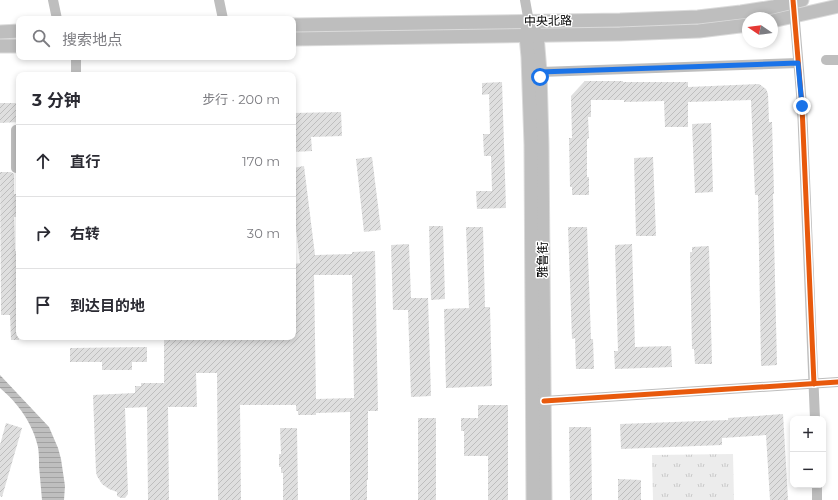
<!DOCTYPE html>
<html lang="zh">
<head>
<meta charset="utf-8">
<style>
  body { margin:0; font-family:Montserrat,"Noto Sans SC",sans-serif; background:#f7f7f7; color:#2b2b33 }
  .controls { position:absolute; right:12px; bottom:12px; display:grid; overflow:hidden; border-radius:8px; box-shadow:0 2px 6px #0003 }
  .controls button { width:36px; height:36px; display:grid; place-items:center; padding:0; border:0; border-bottom:1px solid #e1e1e2; background:#fff; color:#2b2b33; font:20px sans-serif }
  .compass { position:absolute; left:742px; top:12px; width:36px; height:36px; border-radius:50%; background:#fff; box-shadow:0 2px 6px #0003; rotate:283deg }
  .stop { position:absolute; width:12px; height:12px; margin:-9px; border:3px solid #1a73e8; border-radius:50%; background:#fff }
  .stop.end { background:#1a73e8; border-color:#fff; box-shadow:0 1px 4px #0008 }
  .list { margin:0; padding:0; list-style:none }
  h2 { display:flex; justify-content:space-between; align-items:center; height:52px; margin:0; padding:0 16px; font-size:17px }
  h2 small { font-size:13px; font-weight:400; color:#7c7c81 }
  .list li { display:grid; grid-template-columns:26px 1fr auto; gap:12px; align-items:center; box-sizing:border-box; height:72px; padding:0 16px; border-top:1px solid #e1e1e2 }
  .list b { display:block; font-size:15px; white-space:nowrap }
  .list em { font-size:13px; font-style:normal; color:#7c7c81 }
  .icon { flex:none; width:22px; height:22px; fill:none; stroke:currentColor; stroke-width:2; stroke-linecap:round; stroke-linejoin:round }
  .map { position:relative; flex:none; width:838px; height:500px; overflow:hidden }
  .search { position:absolute; background:#fff; box-shadow:0 2px 6px #0003; left:16px; top:16px; width:280px; height:44px; display:flex; align-items:center; gap:10px; box-sizing:border-box; padding:0 14px; border-radius:8px; color:#7c7c81; font-size:15px }
  .panel { position:absolute; background:#fff; box-shadow:0 2px 6px #0003; left:16px; top:72px; width:280px; height:268px; border-radius:8px }
  .map>svg:first-child { display:block }
  .grass { fill:url(#grass-tufts) }
  .water { fill:url(#water-rules) }
  .building { fill:url(#building-hatch); fill-rule:evenodd }
  .lines { fill:none; stroke-linecap:round; stroke-linejoin:round }
  .major-casing { stroke:#dbdbdb; stroke-width:15 }
  .minor { stroke:#bebebe; stroke-width:10 }
  .major { stroke:#bebebe; stroke-width:13 }
  .cycleway-casing { stroke:#fff; stroke-width:8 }
  .cycleway { stroke:#e8590c; stroke-width:5 }
  .route { stroke:#1a73e8; stroke-width:5 }
  .labels { text-anchor:middle; stroke-width:3; stroke-linejoin:round; paint-order:stroke }
  .street-label { font-size:12px; fill:#000; stroke:#fff }
</style>
</head>
<body>
<div class="map">
<svg width="838" height="500" viewBox="0 0 838 500">
  <defs>
    <pattern id="grass-tufts" width="24" height="20" patternUnits="userSpaceOnUse"><rect width="24" height="20" fill="#ececec"/><path d="M3 7l-1-3M5 7V3M7 7l1-3M15 17l-1-3M17 17v-4M19 17l1-3" fill="none" stroke="#c9c9c9"/></pattern>
    <pattern id="water-rules" width="6" height="5" patternUnits="userSpaceOnUse"><rect width="6" height="5" fill="#bfbfbf"/><path d="M0 2.5h6" fill="none" stroke="#a2a2a2"/></pattern>
    <pattern id="building-hatch" width="6" height="6" patternUnits="userSpaceOnUse"><rect width="6" height="6" fill="#dfdfdf"/><path d="M-1 1l2-2M0 6l6-6M5 7l2-2" fill="none" stroke="#bebebe"/></pattern>
  </defs>
  <rect width="100%" height="100%" fill="#fff"/>
  <polygon class="grass" points="733,454 734,500 653,500 652,455"/>
  <path class="water" d="M 0,375 L 49,427 L 58,448 L 61,459 L 65,486 L 64,500 L 42,500 C 41,489 40,477 39,466 C 39,460 39,453 38,447 C 33,424 18,403 0,388 Z"/>
  <g class="building">
    <polygon points="585,81 623,81 623,82 688,82 688,87 759,84 766,89 768,94 769,122 772,122 774,194 773,194 777,365 761,366 758,195 755,195 751,100 688,102 688,127 665,127 664,101 624,102 624,100 591,100 591,117 588,117 589,138 587,139 587,177 589,177 589,195 572,195 572,187 570,187 569,138 572,138 571,96"/>
    <polygon points="502,82 506,208 477,209 476,191 492,191 491,156 484,156 483,134 490,134 489,94 482,95 482,83"/>
    <polygon points="0,103 19,103 19,122 0,123"/>
    <polygon points="341,112 342,136 311,137 312,151 293,152 293,113"/>
    <polygon points="711,123 713,192 695,193 692,124"/>
    <polygon points="372,157 381,230 364,232 356,159"/>
    <polygon points="653,157 656,236 636,236 634,158"/>
    <path d="M 304,166 L 315,255 L 352,254 L 352,252 L 375,251 L 378,411 L 368,411 L 368,480 L 367,480 L 367,500 L 350,500 L 350,412 L 316,413 L 316,415 L 298,415 L 298,411 L 296,411 L 296,405 L 240,405 L 241,500 L 218,500 L 217,373 L 196,373 L 197,407 L 168,407 L 169,500 L 148,500 L 147,407 L 125,408 L 128,494 L 125,498 L 121,498 L 117,496 L 117,492 L 109,489 L 102,484 L 97,476 L 96,472 L 93,395 L 135,393 L 135,386 L 141,386 L 141,383 L 164,383 L 164,337 L 295,337 L 294,267 L 295,267 L 295,264 L 300,263 L 293,203 L 293,168 ZM 314,275 L 352,275 L 354,398 L 316,399 Z"/>
    <polygon points="0,172 11,172 14,174 14,194 16,194 17,217 14,217 15,251 19,251 19,340 11,340 10,315 1,315"/>
    <polygon points="429,226 443,226 445,299 431,300"/>
    <polygon points="466,227 483,227 485,307 490,307 492,386 446,388 444,309 469,308"/>
    <polygon points="568,227 587,227 591,339 593,339 594,369 576,369 575,338 572,339"/>
    <polygon points="409,244 411,298 428,298 431,396 411,397 408,310 393,310 391,245"/>
    <polygon points="632,244 635,347 671,346 672,367 615,369 614,351 618,351 615,245"/>
    <polygon points="709,246 712,364 695,364 694,349 692,349 690,252 692,252 692,247"/>
    <polygon points="147,347 147,362 132,362 132,370 102,370 102,362 70,362 70,348"/>
    <polygon points="478,405 508,405 508,500 488,500 488,456 464,456 464,431 461,431 461,418 478,418"/>
    <polygon points="783,414 788,500 770,500 766,435 722,438 722,445 621,449 620,424 728,420 728,418"/>
    <rect x="418" y="418" width="18" height="82"/>
    <polygon points="6,423 22,428 2,497 0,496 0,445"/>
    <polygon points="569,427 591,427 592,500 570,500"/>
    <polygon points="280,428 297,428 298,500 283,500 283,473 281,473 281,467 279,467 279,454 281,454"/>
    <polygon points="618,479 641,480 641,500 618,500"/>
  </g>
  <g class="lines">
    <defs>
      <g id="major">
        <polyline points="772,21 838,6"/>
        <polyline points="529,22 537,35 540,72 542,145 545,500"/>
        <polyline points="529,22 526,36 528,57 531,145 533,500"/>
        <polyline points="293,25 620,20 698,17 741,12 773,7 802,0"/>
        <polyline points="0,32 19,31"/>
        <polyline points="293,39 620,34 699,31 748,25"/>
        <polyline points="0,46 19,46"/>
      </g>
    </defs>
    <use href="#major" class="major-casing"/>
    <g class="minor">
      <polyline points="53,0 57,19"/>
      <polyline points="219,0 223,19"/>
      <polyline points="525,0 529,22"/>
      <polyline points="794,10 802,106 815,419"/>
      <polyline points="76,57 76,75"/>
      <polyline points="826,60 838,60"/>
      <polyline points="540,72 798,63"/>
      <polyline points="19,130 16,130 16,168 19,168"/>
      <polyline points="544,401 838,382"/>
      <polyline points="817,485 817,500"/>
    </g>
    <use href="#major" class="major"/>
    <defs>
      <g id="cycleway">
        <polyline points="793,0 802,106 814,384"/>
        <polyline points="544,401 838,382"/>
      </g>
    </defs>
    <use href="#cycleway" class="cycleway-casing"/>
    <use href="#cycleway" class="cycleway"/>
  </g>
  <g class="lines">
    <polyline class="route" points="540,77 540,72 798,63 802,106"/>
  </g>
  <g class="labels">
    <g class="street-label">
      <text transform="translate(548 21) rotate(-1)" y="4">中央北路</text>
      <text transform="translate(543 260) rotate(-90)" y="4">雅鲁街</text>
    </g>
  </g>
</svg>
<div class="controls">
<button>+</button>
<button>−</button>
</div>
<svg class="compass" viewBox="-18 -18 36 36"><path d="M0-13l5 13h-10z" fill="#e53935"/><path d="M0 13l5-13h-10z" fill="#7c7c81"/></svg>
<div class="stop" style="left:540px;top:77px"></div>
<div class="stop end" style="left:802px;top:106px"></div>
<div class="search"><svg class="icon" aria-label="search" viewBox="0 0 24 24"><circle cx="10" cy="10" r="6"/><path d="M15 15l6 6"/></svg>搜索地点</div>
<section class="panel">
<h2>3 分钟<small>步行 · 200 m</small></h2>
<ul class="list">
<li><svg class="icon" aria-label="ahead" viewBox="0 0 24 24"><path d="M12 20V5M6 11l6-6 6 6"/></svg><div><b>直行</b></div><em>170 m</em></li>
<li><svg class="icon" aria-label="right" viewBox="0 0 24 24"><path d="M7 20v-9h11M14 6l5 5-5 5"/></svg><div><b>右转</b></div><em>30 m</em></li>
<li><svg class="icon" aria-label="arrive" viewBox="0 0 24 24"><path d="M6 21V4h12l-3 4 3 4H6"/></svg><div><b>到达目的地</b></div></li>
</ul>
</section>
</div>
</body>
</html>
